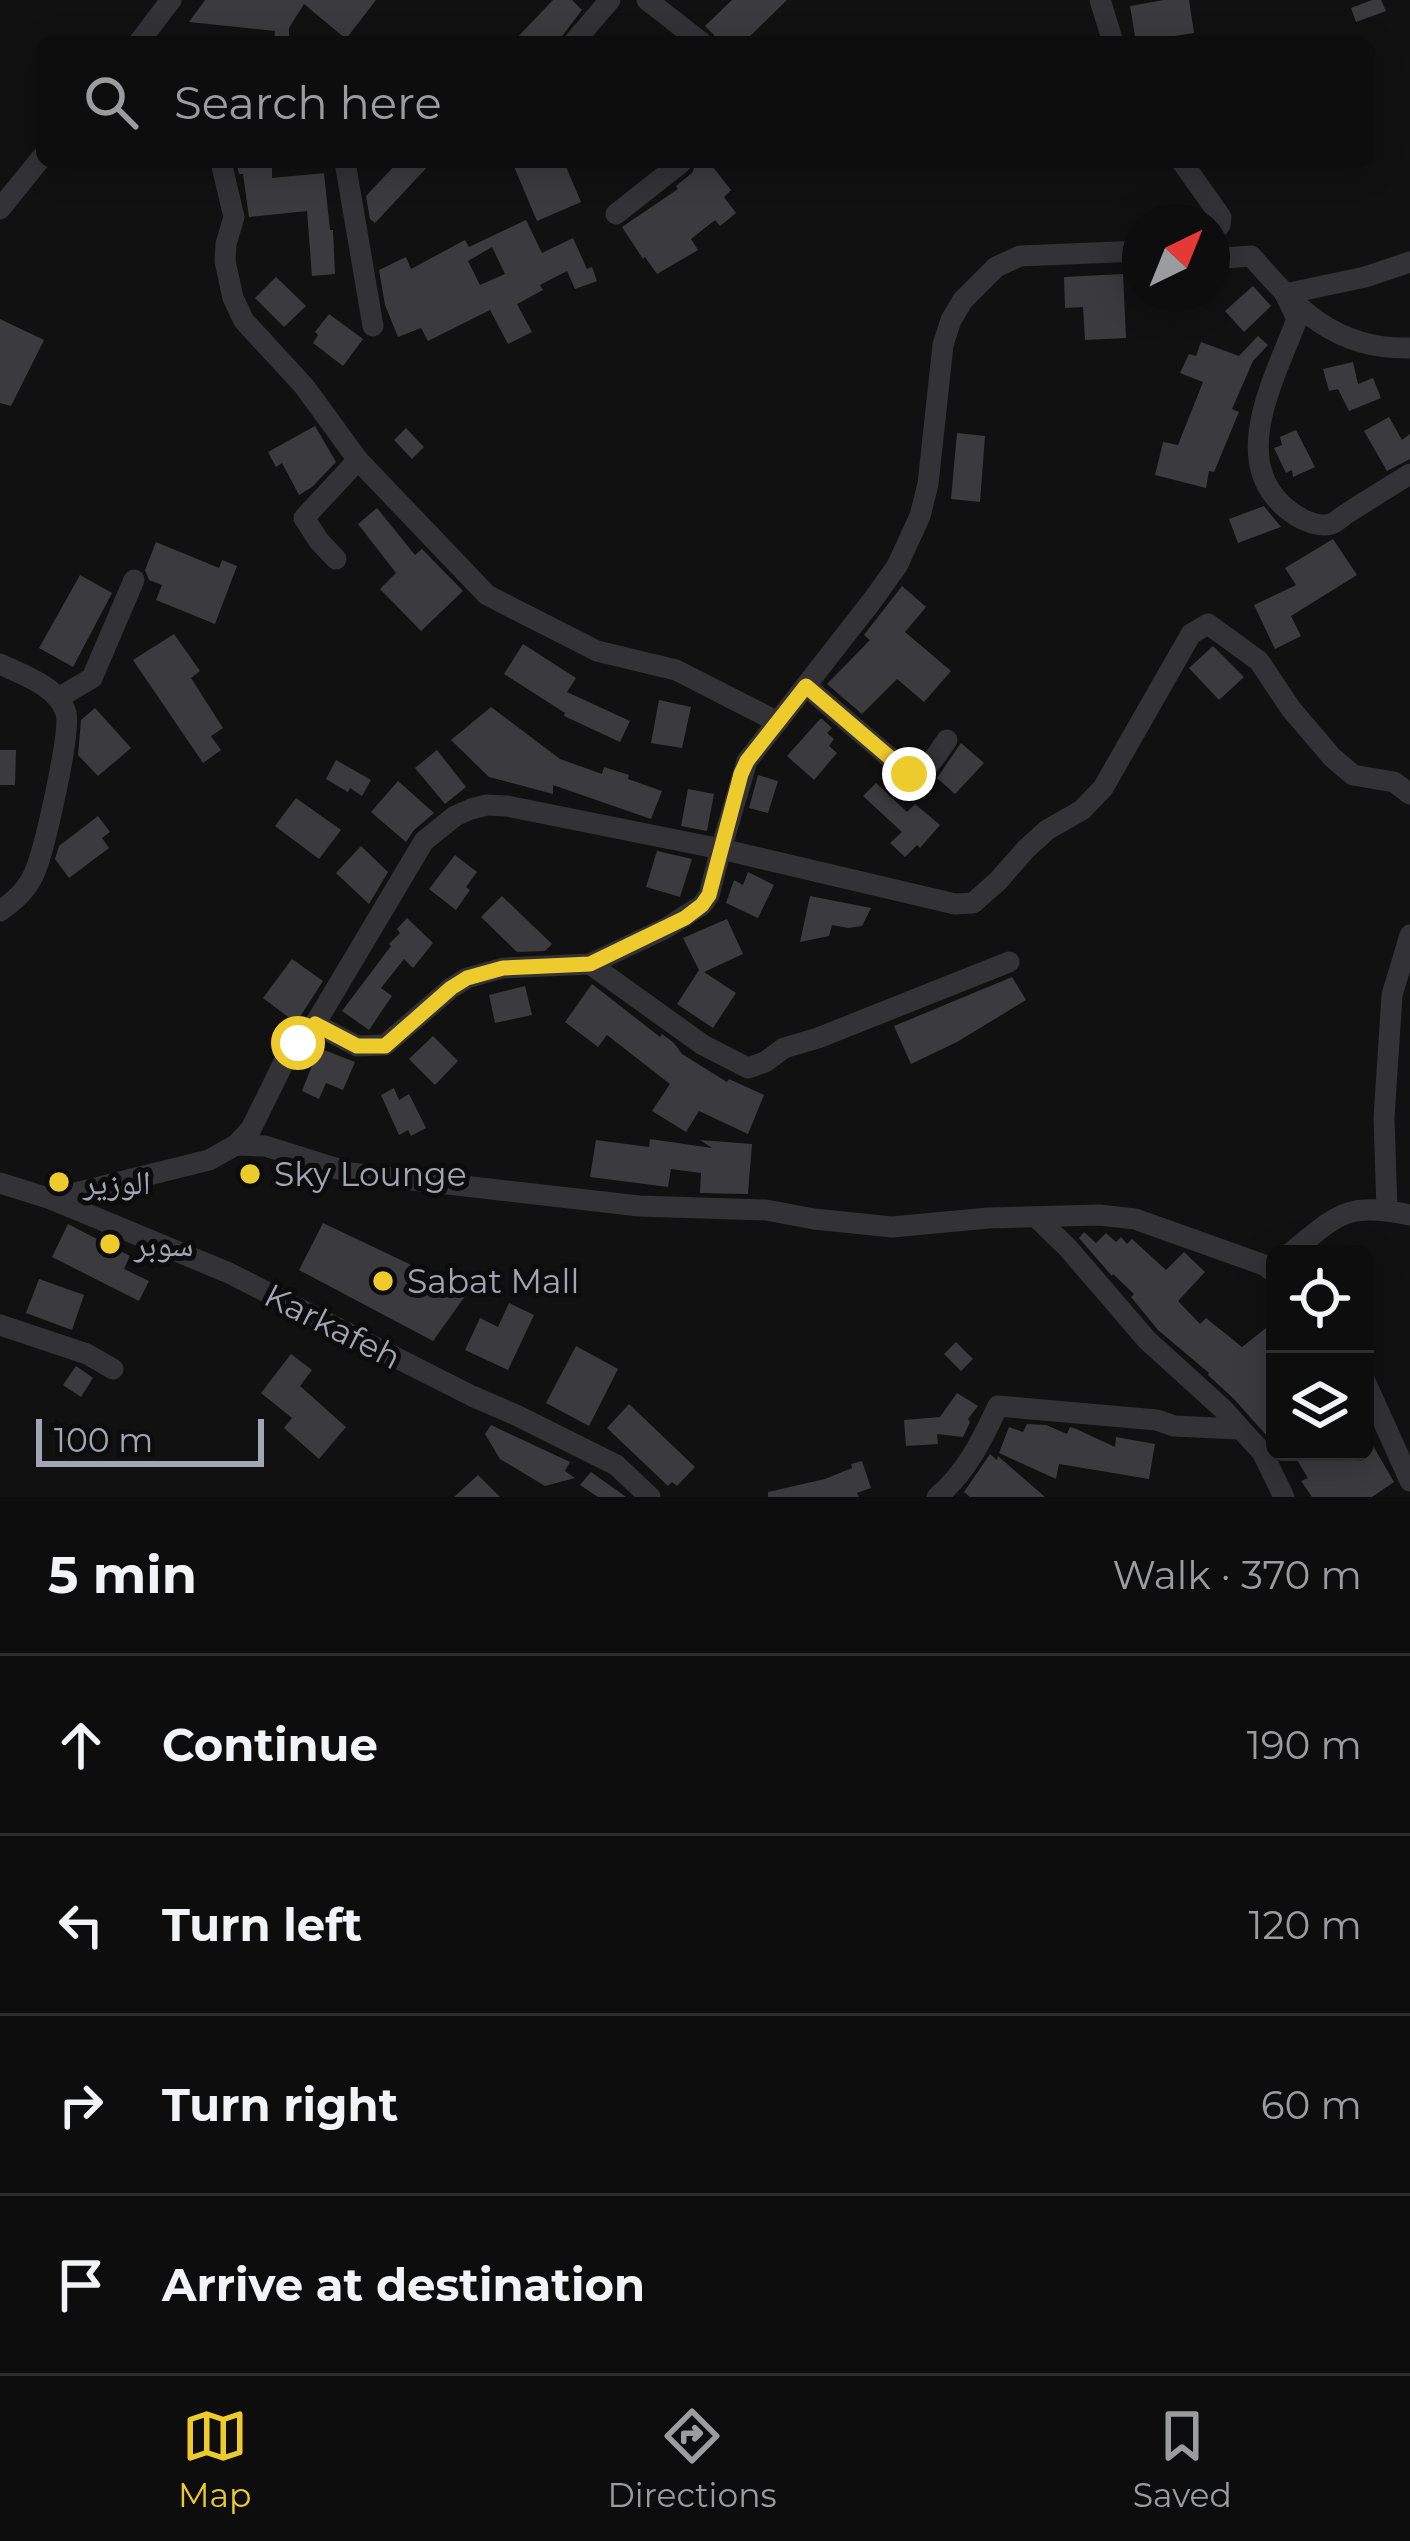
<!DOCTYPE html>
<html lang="en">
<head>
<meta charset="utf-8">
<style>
  body { margin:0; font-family:Montserrat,"Noto Naskh Arabic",sans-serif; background:#1b1b1c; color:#f1f3f6 }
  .controls { position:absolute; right:36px; bottom:36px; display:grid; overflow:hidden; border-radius:18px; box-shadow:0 6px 30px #0003 }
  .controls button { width:108px; height:108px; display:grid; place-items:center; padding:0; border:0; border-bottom:3px solid #2d2d2e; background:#0d0d0e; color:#f1f3f6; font:60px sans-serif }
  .compass { position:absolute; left:1122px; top:204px; width:108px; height:108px; border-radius:50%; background:#0d0d0e; box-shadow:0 6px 30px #0003; rotate:43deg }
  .scale { position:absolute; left:36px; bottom:30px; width:228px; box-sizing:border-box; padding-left:12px; border:6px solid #a2a5b3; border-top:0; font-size:33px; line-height:42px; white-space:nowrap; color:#a2a5b3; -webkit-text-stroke:9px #0c0c0d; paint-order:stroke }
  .stop { position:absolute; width:36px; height:36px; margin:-27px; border:9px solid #eecb2d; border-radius:50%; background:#fff }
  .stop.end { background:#eecb2d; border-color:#fff; box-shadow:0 3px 12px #0008 }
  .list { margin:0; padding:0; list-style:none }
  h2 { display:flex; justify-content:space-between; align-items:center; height:156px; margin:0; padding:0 48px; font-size:51px }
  h2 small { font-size:39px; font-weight:400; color:#9a9c9e }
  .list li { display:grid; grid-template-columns:78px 1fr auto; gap:36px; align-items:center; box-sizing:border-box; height:180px; padding:0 48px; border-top:3px solid #2d2d2e }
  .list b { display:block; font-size:45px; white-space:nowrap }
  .list em { font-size:39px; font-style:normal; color:#9a9c9e }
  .icon { flex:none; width:66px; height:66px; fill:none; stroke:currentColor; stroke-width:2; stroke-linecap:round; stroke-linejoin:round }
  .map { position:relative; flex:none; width:1410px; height:1497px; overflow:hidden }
  .search { position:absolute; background:#0d0d0e; box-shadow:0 6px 30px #0003; left:36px; right:36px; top:36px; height:132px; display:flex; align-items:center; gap:30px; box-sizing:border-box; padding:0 42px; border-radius:18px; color:#9a9c9e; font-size:45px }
  .sheet { height:876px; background:#0d0d0e }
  nav { display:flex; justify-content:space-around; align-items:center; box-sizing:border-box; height:168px; border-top:3px solid #2d2d2e; background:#0d0d0e; font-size:33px; color:#9a9c9e }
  nav a { display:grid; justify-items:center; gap:6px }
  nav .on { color:#eecb2d }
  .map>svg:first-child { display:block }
  .building { fill:#3b3b3f; fill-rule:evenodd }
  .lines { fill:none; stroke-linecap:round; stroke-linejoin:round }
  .minor { stroke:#323237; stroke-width:21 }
  .route { stroke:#eecb2d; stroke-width:15 }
  .poi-dot { fill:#eecb2d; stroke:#0c0c0d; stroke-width:4.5 }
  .labels { text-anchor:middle; stroke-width:10; stroke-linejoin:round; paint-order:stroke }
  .poi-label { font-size:33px; fill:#a2a5b3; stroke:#0c0c0d; text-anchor:start }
  .street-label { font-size:33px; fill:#a2a5b3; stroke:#0c0c0d }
</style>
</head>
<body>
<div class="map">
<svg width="1410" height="1497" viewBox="0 0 1410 1497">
  <rect width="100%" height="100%" fill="#111112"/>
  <g class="building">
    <polygon points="205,0 376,0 346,39 304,4 289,28 289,42 274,42 275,31 189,22"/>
    <polygon points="553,0 572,0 582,10 559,40 513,42"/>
    <polygon points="732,0 787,0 744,42 716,42 714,35 705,26"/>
    <polygon points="1164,0 1189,0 1194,33 1136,42 1130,6"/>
    <polygon points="1372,0 1381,0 1386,11 1356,22 1351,8"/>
    <polygon points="236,162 272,162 272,178 324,173 330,230 333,230 335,274 312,276 307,211 249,217 243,174 239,174"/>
    <polygon points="398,162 432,162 375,223 370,219 366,196"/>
    <polygon points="512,162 564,162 581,202 537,221"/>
    <polygon points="697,162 709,162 731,190 724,197 736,213 720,226 715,220 691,239 698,250 657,274 645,257 643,259 622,227 678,189 676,186 692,173"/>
    <path d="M 526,220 L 542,253 L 573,238 L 587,269 L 592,267 L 597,281 L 575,289 L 567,271 L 540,285 L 543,290 L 517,304 L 532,332 L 508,344 L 490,310 L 428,341 L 421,328 L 398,337 L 385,305 L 379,270 L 406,257 L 411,269 L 465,240 L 469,247 ZM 492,247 L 505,274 L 480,285 L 468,261 Z"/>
    <polygon points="1123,274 1126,338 1085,340 1083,307 1065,308 1064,277"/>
    <polygon points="276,277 306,306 284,327 255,298"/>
    <polygon points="1253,286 1271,306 1244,332 1225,311"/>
    <polygon points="329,314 363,339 343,366 313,343 318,335 315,332"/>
    <polygon points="0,319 44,340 11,406 0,403"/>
    <polygon points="1258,336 1268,345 1253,361 1232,409 1239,412 1214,472 1209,471 1206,488 1155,475 1163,442 1178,445 1203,382 1180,373 1189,354 1196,356 1201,342 1239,356"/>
    <polygon points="1353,362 1358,384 1373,378 1381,398 1349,411 1338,389 1329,391 1323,369"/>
    <polygon points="1389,417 1402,440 1410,434 1410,459 1387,471 1364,431"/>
    <polygon points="315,426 336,462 312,487 299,495 282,463 276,467 268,452"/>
    <polygon points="406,428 424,447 412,459 394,440"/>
    <polygon points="1296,430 1315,467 1293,477 1292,470 1286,473 1274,448 1282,445 1280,437"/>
    <polygon points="957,433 985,436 980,502 951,499"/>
    <polygon points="1264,506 1281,527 1238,543 1229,519"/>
    <polygon points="377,508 415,555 422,549 463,591 421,631 380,589 396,573 358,524"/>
    <polygon points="1333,539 1357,575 1291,616 1301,636 1275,649 1254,605 1296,585 1285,568"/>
    <polygon points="156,542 219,568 222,560 237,566 215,624 156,600 162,585 149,580 145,570"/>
    <polygon points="80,575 112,593 73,667 39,648"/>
    <polygon points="902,586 926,607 905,632 951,671 924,702 897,679 862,714 827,684 870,640 864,635"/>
    <polygon points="174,634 200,671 191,678 223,728 211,736 221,750 203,763 133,660"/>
    <polygon points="523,644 576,678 567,692 630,721 620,742 564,716 565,713 504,674"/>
    <polygon points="1213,646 1244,677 1219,700 1189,668"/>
    <polygon points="659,700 691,707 682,748 651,743"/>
    <polygon points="491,707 560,759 602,774 604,767 629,775 628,779 662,791 651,819 553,785 553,794 489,777 451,740"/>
    <polygon points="95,708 131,748 98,776 78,755 81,720"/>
    <polygon points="821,718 832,728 827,733 834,739 829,746 837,753 814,780 787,756"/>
    <polygon points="961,743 984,763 955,794 937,778"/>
    <polygon points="0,750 16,750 15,785 0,785"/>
    <polygon points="437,750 466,787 445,804 415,768"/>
    <polygon points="336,760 371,780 362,796 350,788 348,792 326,779"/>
    <polygon points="758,775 778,781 768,813 749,808"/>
    <polygon points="398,781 434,813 414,830 406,842 371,812"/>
    <polygon points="876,783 907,812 915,804 940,825 920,848 917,845 905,857 890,843 902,832 863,796"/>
    <polygon points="688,789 714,794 707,831 681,826"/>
    <polygon points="296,798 341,830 319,859 275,826"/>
    <polygon points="98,816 110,832 102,838 109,848 69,878 55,859 59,846"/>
    <polygon points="361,846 388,872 369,904 336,873"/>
    <polygon points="657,851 692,859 680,897 646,887"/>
    <polygon points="455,855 477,872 466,887 470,890 456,910 429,889"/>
    <polygon points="748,872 774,885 758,918 726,903 734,880 743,885"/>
    <polygon points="502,896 552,944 545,951 517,952 481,917"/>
    <polygon points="810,896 871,908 862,926 848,928 832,925 829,936 800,942"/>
    <polygon points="407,918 433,943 413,968 404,959 381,988 392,996 369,1030 342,1011 391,946 389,944 400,933 397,929"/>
    <polygon points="727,919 743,954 704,972 736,993 713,1028 677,1004 699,970 683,938"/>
    <polygon points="292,959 323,981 296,1023 263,998"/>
    <polygon points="1012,977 1026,1000 957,1042 911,1064 894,1026"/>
    <polygon points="592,984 660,1037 662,1034 674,1043 682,1054 727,1082 729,1079 764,1095 748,1134 699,1111 686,1132 652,1111 670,1084 607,1035 598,1047 565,1022"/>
    <polygon points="525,986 532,1015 495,1023 489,995"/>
    <polygon points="433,1036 458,1061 435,1085 409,1059"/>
    <polygon points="319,1048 355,1062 343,1090 326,1083 319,1099 302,1091"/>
    <polygon points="394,1088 399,1100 409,1094 426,1128 411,1136 408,1130 399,1135 381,1095"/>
    <polygon points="650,1139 712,1148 700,1140 752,1144 748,1194 700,1193 701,1173 671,1169 668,1187 590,1177 596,1140 649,1147"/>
    <polygon points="323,1223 468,1292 433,1341 299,1270"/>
    <polygon points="68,1224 130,1256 124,1269 149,1281 139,1301 52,1257"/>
    <polygon points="1084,1232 1096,1243 1106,1233 1116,1242 1121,1237 1127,1244 1132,1239 1166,1270 1184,1252 1205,1272 1178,1301 1200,1324 1206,1318 1242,1347 1275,1321 1275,1445 1234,1399 1208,1375 1209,1373 1158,1330 1131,1297 1134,1294 1113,1274 1112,1276 1079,1238"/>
    <polygon points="39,1279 84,1295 72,1330 26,1313"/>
    <polygon points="509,1303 534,1315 508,1370 465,1350 480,1318 498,1327"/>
    <polygon points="956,1342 973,1359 961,1371 944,1354"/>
    <polygon points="576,1346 618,1369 589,1426 546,1403"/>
    <polygon points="291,1354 312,1370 300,1386 346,1427 319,1459 284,1428 292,1418 261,1393"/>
    <polygon points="76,1366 93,1378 81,1397 63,1385"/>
    <polygon points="957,1393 978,1406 968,1419 970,1422 963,1437 937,1434 938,1444 906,1446 904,1420 940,1417"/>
    <polygon points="629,1404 695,1467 677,1486 672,1482 668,1486 607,1428"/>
    <polygon points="1027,1424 1046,1425 1067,1434 1070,1427 1074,1428 1115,1447 1116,1437 1155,1444 1149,1479 1059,1464 1056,1479 999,1453 1009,1427 1023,1432"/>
    <polygon points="491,1425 570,1462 565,1471 575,1478 545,1486 500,1459 485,1434"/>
    <polygon points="1365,1432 1394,1482 1372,1497 1312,1497 1301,1481 1308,1478 1292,1452 1365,1452"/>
    <polygon points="990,1454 997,1460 998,1456 1045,1497 970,1497 964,1492"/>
    <polygon points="862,1461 871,1488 857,1493 859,1497 768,1497 768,1492 825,1479 852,1468 851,1464"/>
    <polygon points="591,1472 626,1497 598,1497 580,1485"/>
    <polygon points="478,1475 500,1497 454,1497"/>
  </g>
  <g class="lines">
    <g class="minor">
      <polyline points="647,0 701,42"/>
      <polyline points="1100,0 1113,42"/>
      <polyline points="139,42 171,0"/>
      <polyline points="574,42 610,0"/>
      <polyline points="221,162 234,217 226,244 225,261 233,298 244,321 304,386 358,460 487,595 597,651 676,670 778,722"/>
      <polyline points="345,162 373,326"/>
      <polyline points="1182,162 1221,217 1220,225 1212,234"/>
      <polyline points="0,209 42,157"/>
      <polyline points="616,214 682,162"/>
      <path d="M 1212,259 L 1251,256 C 1297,308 1334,350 1410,348"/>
      <path d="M 1285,294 L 1297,319 C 1276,376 1227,461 1287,509 C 1298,518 1316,528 1331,524 C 1337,522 1341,517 1346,514 C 1368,500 1389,487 1410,474"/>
      <polyline points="1285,294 1365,277 1410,262"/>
      <polyline points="336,559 319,541 304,518 358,460"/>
      <path d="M 0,664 C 23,675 58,686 66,713 C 71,733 45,846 36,869 C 29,888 16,900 0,911"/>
      <path d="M 806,686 L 909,774 C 927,775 937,753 947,740"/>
      <polyline points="58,698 92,678 134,580"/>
      <polyline points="590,964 703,1045 748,1068 765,1062 784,1048 818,1038 1009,962"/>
      <polyline points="315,1024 357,1046 385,1045 451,988 467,978 503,968 590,964 666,928 702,905 709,895 721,849 955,904 973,903 998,881 1026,849 1047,830 1082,810 1103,788 1191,634 1208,624 1259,661 1291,709 1332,757 1353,775 1394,782 1410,794"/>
      <polyline points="236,1145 265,1146 351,1173 639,1206 766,1210 814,1219 892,1227 988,1218 1099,1215 1135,1219 1264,1265 1275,1273"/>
      <polyline points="0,1183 51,1199 229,1273 472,1396 518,1416 616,1465 650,1497"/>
      <polyline points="51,1199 209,1160 236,1145 251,1129 284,1062 315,1024 424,841 455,816 471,809 487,805 507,806 721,849 747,761 872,601 897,566 920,516 928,484 943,345 951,320 963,300 996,267 1020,256 1140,251"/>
      <polyline points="1387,1210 1384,1118 1392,995 1410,935"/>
      <polyline points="1037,1218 1068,1248 1147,1340 1223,1409 1250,1439 1262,1452 1284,1497"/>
      <path d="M 1289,1254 C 1338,1215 1345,1201 1410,1215"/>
      <polyline points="0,1325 87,1354 113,1369"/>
      <polyline points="1365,1381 1410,1481"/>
      <path d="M 937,1497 C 966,1473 982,1440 998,1406 L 1157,1420 L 1174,1426 L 1238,1429"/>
    </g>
  </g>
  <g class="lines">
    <polyline class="route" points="298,1043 315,1024 357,1046 385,1046 451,988 467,978 503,968 590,964 685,918 702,905 709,895 741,774 747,761 806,686 909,774"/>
  </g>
  <g class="poi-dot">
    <circle cx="250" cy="1174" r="12"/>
    <circle cx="59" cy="1182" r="12"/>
    <circle cx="110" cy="1244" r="12"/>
    <circle cx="383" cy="1281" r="12"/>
  </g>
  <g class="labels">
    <g class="poi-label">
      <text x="274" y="1186">Sky Lounge</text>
      <text x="83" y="1194">الوزير</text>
      <text x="134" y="1256">سوبر</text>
      <text x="407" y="1293">Sabat Mall</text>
    </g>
    <g class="street-label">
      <text transform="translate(333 1326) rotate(27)" y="12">Karkafeh</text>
    </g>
  </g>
</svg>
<div class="controls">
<button><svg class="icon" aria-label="locate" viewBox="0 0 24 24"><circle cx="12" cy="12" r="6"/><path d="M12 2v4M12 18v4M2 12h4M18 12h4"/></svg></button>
<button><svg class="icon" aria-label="layers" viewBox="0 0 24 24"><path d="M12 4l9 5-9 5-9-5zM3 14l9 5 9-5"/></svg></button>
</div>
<svg class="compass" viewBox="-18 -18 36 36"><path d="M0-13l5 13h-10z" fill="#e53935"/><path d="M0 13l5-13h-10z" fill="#9a9c9e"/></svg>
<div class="scale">100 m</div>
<div class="stop" style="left:298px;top:1043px"></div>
<div class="stop end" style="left:909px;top:774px"></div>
<div class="search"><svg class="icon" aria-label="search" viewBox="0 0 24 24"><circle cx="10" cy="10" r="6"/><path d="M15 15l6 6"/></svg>Search here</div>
</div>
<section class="sheet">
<h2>5 min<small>Walk · 370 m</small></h2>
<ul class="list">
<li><svg class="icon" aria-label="ahead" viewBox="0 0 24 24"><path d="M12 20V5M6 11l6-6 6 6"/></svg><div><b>Continue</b></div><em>190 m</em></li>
<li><svg class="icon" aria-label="left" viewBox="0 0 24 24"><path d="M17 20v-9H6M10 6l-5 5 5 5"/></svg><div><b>Turn left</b></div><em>120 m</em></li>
<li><svg class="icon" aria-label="right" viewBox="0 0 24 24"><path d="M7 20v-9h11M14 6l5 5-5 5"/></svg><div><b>Turn right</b></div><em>60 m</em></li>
<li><svg class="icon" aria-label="arrive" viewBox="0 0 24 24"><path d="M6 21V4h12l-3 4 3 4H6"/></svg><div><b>Arrive at destination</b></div></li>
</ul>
</section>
<nav>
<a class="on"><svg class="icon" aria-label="map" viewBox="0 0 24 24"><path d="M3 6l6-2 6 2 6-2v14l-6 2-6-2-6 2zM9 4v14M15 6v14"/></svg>Map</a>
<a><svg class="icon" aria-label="directions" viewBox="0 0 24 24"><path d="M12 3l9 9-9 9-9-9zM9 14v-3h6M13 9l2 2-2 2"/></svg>Directions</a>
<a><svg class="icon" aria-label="saved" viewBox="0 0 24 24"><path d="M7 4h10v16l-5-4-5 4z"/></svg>Saved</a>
</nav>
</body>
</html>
